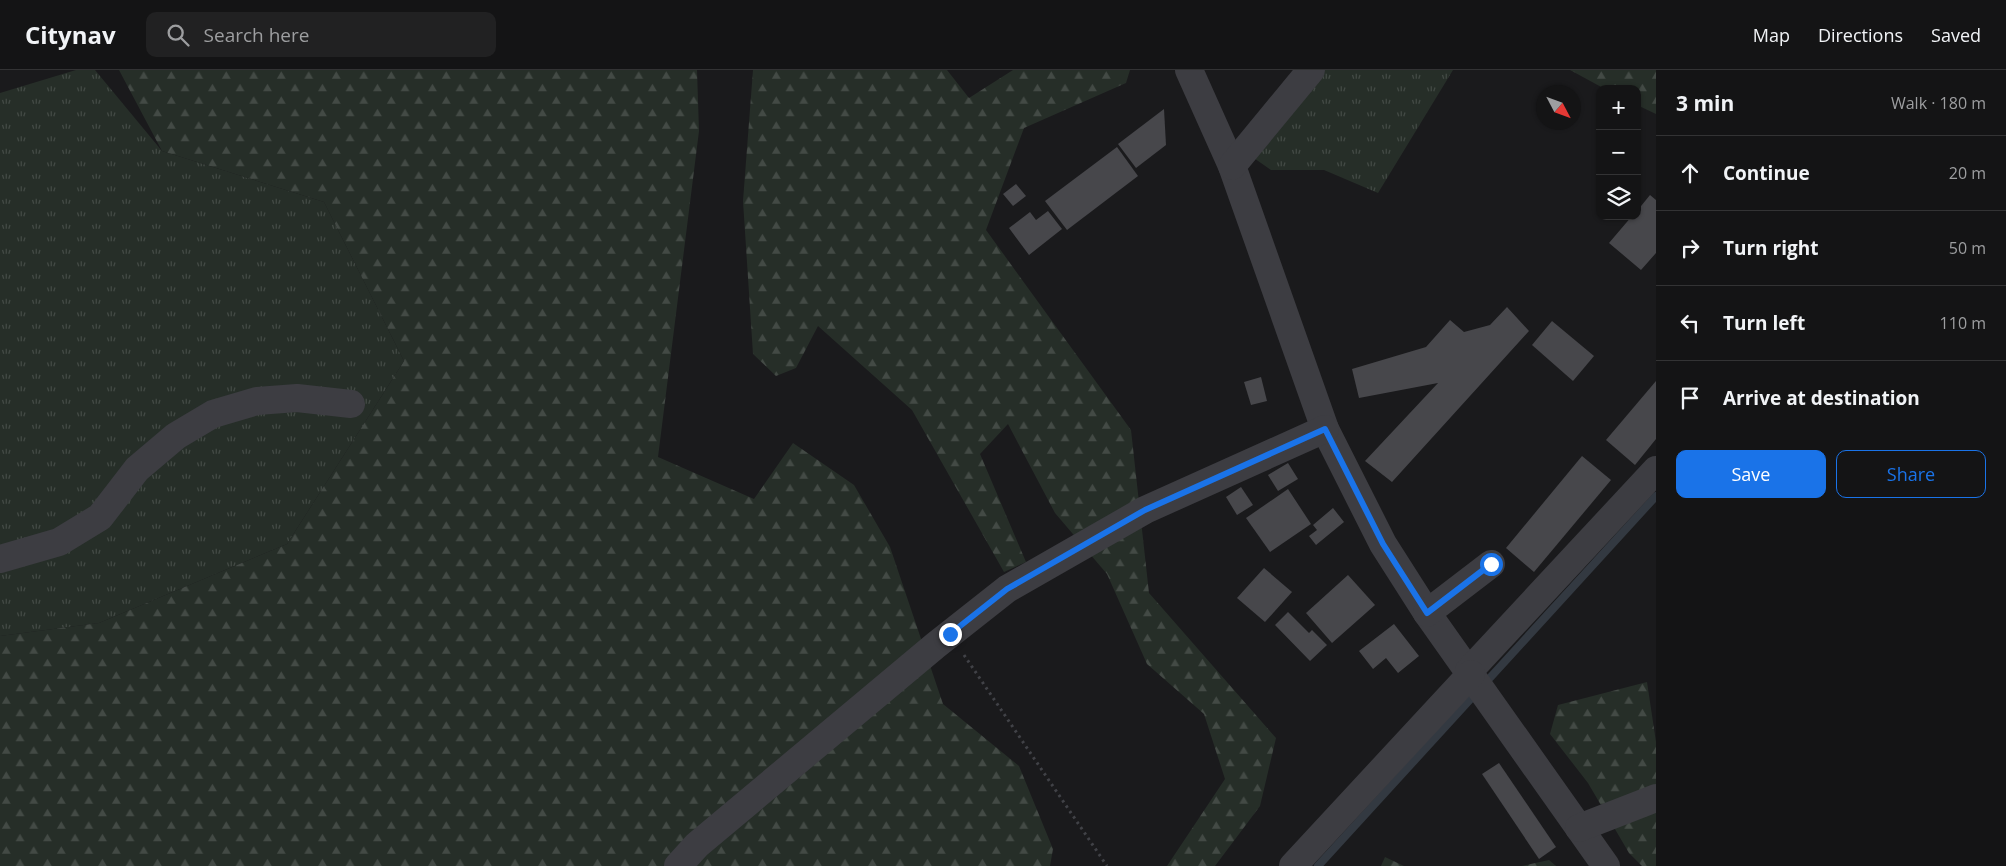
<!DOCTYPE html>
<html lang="en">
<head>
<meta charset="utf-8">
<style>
  body { margin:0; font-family:"Open Sans",sans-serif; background:#212122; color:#f1f3f6 }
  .controls { position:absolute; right:15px; top:15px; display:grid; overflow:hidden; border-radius:10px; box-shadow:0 1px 4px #0004 }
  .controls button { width:45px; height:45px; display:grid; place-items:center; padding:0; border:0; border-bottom:1px solid #333334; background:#141415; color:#f1f3f6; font:25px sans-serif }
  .compass { position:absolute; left:1536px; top:15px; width:45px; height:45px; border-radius:50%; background:#141415; box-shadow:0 1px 4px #0004; rotate:131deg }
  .stop { position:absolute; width:15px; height:15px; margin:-11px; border:4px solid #1a73e8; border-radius:50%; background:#fff }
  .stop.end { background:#1a73e8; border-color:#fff; box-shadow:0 1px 5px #0008 }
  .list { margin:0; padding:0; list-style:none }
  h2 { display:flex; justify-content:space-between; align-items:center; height:65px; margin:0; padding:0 20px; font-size:21px }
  h2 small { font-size:16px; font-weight:400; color:#9d9ea0 }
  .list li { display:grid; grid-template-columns:32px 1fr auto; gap:15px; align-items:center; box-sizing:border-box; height:75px; padding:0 20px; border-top:1px solid #333334 }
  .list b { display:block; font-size:19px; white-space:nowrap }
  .list em { font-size:16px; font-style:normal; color:#9d9ea0 }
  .actions { display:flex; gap:10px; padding:15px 20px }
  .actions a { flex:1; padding:11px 0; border:1px solid #1a73e8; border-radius:10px; text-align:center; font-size:18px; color:#1a73e8 }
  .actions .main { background:#1a73e8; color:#fff }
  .icon { flex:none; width:28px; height:28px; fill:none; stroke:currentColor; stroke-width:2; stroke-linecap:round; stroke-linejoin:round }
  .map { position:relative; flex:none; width:1656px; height:796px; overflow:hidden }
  header { display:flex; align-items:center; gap:30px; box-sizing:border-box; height:70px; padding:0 25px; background:#141415; border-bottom:1px solid #333334 }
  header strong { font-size:24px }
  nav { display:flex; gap:28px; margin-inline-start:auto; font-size:18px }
  .search { width:350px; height:45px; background:#212122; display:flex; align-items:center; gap:12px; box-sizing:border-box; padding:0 18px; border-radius:10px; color:#9d9ea0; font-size:19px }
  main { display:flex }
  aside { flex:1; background:#141415 }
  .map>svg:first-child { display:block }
  .grass { fill:url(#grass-tufts) }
  .forest { fill:url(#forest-firs) }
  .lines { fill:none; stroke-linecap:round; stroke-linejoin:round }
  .stream { stroke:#333941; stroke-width:8 }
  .building { fill:#47474b }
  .path { stroke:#414247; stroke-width:3; stroke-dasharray:2.5 4; stroke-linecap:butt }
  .minor { stroke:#3d3d42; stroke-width:28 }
  .route { stroke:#1a73e8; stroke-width:6 }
</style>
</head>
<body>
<header>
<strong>Citynav</strong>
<div class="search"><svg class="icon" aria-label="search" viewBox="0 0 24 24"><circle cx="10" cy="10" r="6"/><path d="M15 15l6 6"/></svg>Search here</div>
<nav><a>Map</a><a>Directions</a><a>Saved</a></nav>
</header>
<main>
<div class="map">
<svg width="1656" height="796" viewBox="0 0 1656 796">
  <defs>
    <pattern id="grass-tufts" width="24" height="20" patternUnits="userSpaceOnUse" patternTransform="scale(1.25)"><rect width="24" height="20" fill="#262e28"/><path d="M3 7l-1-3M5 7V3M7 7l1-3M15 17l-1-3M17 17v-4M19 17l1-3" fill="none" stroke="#434a45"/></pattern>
    <pattern id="forest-firs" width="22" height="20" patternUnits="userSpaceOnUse" patternTransform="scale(1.25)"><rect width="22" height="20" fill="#262e28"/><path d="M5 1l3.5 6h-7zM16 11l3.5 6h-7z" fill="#434a45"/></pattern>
  </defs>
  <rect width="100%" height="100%" fill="#1a1a1c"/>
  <g class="grass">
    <polygon points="76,0 95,0 162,81 324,132 404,291 287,474 99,553 0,566 0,23"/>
    <polygon points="1322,0 1453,0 1378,123 1324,100 1271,100 1251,86"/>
  </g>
  <g class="forest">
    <polygon points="119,0 697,0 699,61 658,387 754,429 793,373 854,415 890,477 943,634 1019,696 1053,779 1050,796 0,796 0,566 99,553 287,474 404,291 324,132 162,81"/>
    <polygon points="753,0 947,0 969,28 1013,0 1130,0 1126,13 1024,58 986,160 1131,360 1149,523 1276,668 1260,736 1215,796 1167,796 1225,709 1204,644 1147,594 1107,504 1055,443 1008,354 980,384 1026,492 1004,502 912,340 818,256 796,298 776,306 753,284 743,131"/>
    <polygon points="1570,0 1656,0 1656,44 1637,35 1637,19 1605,19"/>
    <polygon points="1647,612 1656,672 1656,796 1642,796 1629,783 1588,713 1550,664 1558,635"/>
    <polygon points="1385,787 1404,796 1381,796"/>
    <polygon points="1549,790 1556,796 1522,796"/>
  </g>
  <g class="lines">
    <polyline class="stream" points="1318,796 1656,426"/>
  </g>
  <g class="building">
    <polygon points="1164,39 1166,75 1136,98 1118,74"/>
    <polygon points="1117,77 1138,106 1067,160 1045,131"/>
    <polygon points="1016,114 1026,126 1013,136 1003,124"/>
    <polygon points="1650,125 1656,130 1656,183 1641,200 1609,173 1632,146 1637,146 1637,141"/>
    <polygon points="1048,141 1062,159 1029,185 1009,158 1030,142 1036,150"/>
    <polygon points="1507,237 1529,261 1392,412 1365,391 1438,313 1359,328 1352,299 1426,277 1450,250 1464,262 1490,255"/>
    <polygon points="1552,251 1594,286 1573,311 1532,275"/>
    <polygon points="1261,307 1267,331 1251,335 1244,312"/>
    <polygon points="1656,311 1656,369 1635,395 1606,370"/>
    <polygon points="1582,386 1611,410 1534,502 1506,478"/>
    <polygon points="1288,393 1298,409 1278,421 1268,405"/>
    <polygon points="1241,417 1253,435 1237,445 1226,427"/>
    <polygon points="1288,419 1311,454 1270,482 1246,448"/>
    <polygon points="1333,438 1344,452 1316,475 1309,466 1317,460 1313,455"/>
    <polygon points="1264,498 1292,522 1265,552 1237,528"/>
    <polygon points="1348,505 1375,535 1332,573 1306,543"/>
    <polygon points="1288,542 1309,563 1312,560 1327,575 1310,591 1275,555"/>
    <polygon points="1394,554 1419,586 1398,603 1386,588 1373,599 1359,581"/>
    <polygon points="1499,693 1556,777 1539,789 1482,704"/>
  </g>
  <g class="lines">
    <polyline class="path" points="964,585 1107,796"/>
    <g class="minor">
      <polyline points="1189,0 1232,96 1325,359 1383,474 1427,543 1606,796"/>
      <polyline points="1232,96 1311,0"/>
      <polyline points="0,489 59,472 100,447 137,399 176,366 213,344 257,331 297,328 351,334"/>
      <polyline points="1427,543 1491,494"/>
      <polyline points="1469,601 1656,400"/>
      <polyline points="1579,758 1656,728"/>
      <polyline points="678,796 697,775 936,575 1007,519 1145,440 1325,359"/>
      <polyline points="1293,796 1471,604"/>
    </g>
  </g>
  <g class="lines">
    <polyline class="route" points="950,564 1007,519 1145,440 1325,359 1383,474 1427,543 1491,494"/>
  </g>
</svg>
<div class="controls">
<button>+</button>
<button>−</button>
<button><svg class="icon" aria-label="layers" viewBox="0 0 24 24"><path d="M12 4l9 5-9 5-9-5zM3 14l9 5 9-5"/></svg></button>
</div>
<svg class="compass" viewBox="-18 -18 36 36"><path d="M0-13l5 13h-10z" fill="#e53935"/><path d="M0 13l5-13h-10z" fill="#9d9ea0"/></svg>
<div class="stop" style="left:1491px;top:494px"></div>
<div class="stop end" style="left:950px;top:564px"></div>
</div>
<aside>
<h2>3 min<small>Walk · 180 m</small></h2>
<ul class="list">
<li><svg class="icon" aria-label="ahead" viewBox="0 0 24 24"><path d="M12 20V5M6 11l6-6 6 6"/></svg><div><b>Continue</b></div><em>20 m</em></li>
<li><svg class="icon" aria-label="right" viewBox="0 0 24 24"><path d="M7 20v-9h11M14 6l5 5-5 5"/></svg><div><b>Turn right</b></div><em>50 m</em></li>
<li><svg class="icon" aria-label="left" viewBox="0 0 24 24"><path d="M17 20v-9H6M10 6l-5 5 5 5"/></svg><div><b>Turn left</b></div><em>110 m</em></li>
<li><svg class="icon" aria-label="arrive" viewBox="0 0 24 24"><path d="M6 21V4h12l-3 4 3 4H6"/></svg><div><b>Arrive at destination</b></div></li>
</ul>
<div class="actions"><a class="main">Save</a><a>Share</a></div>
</aside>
</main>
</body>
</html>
